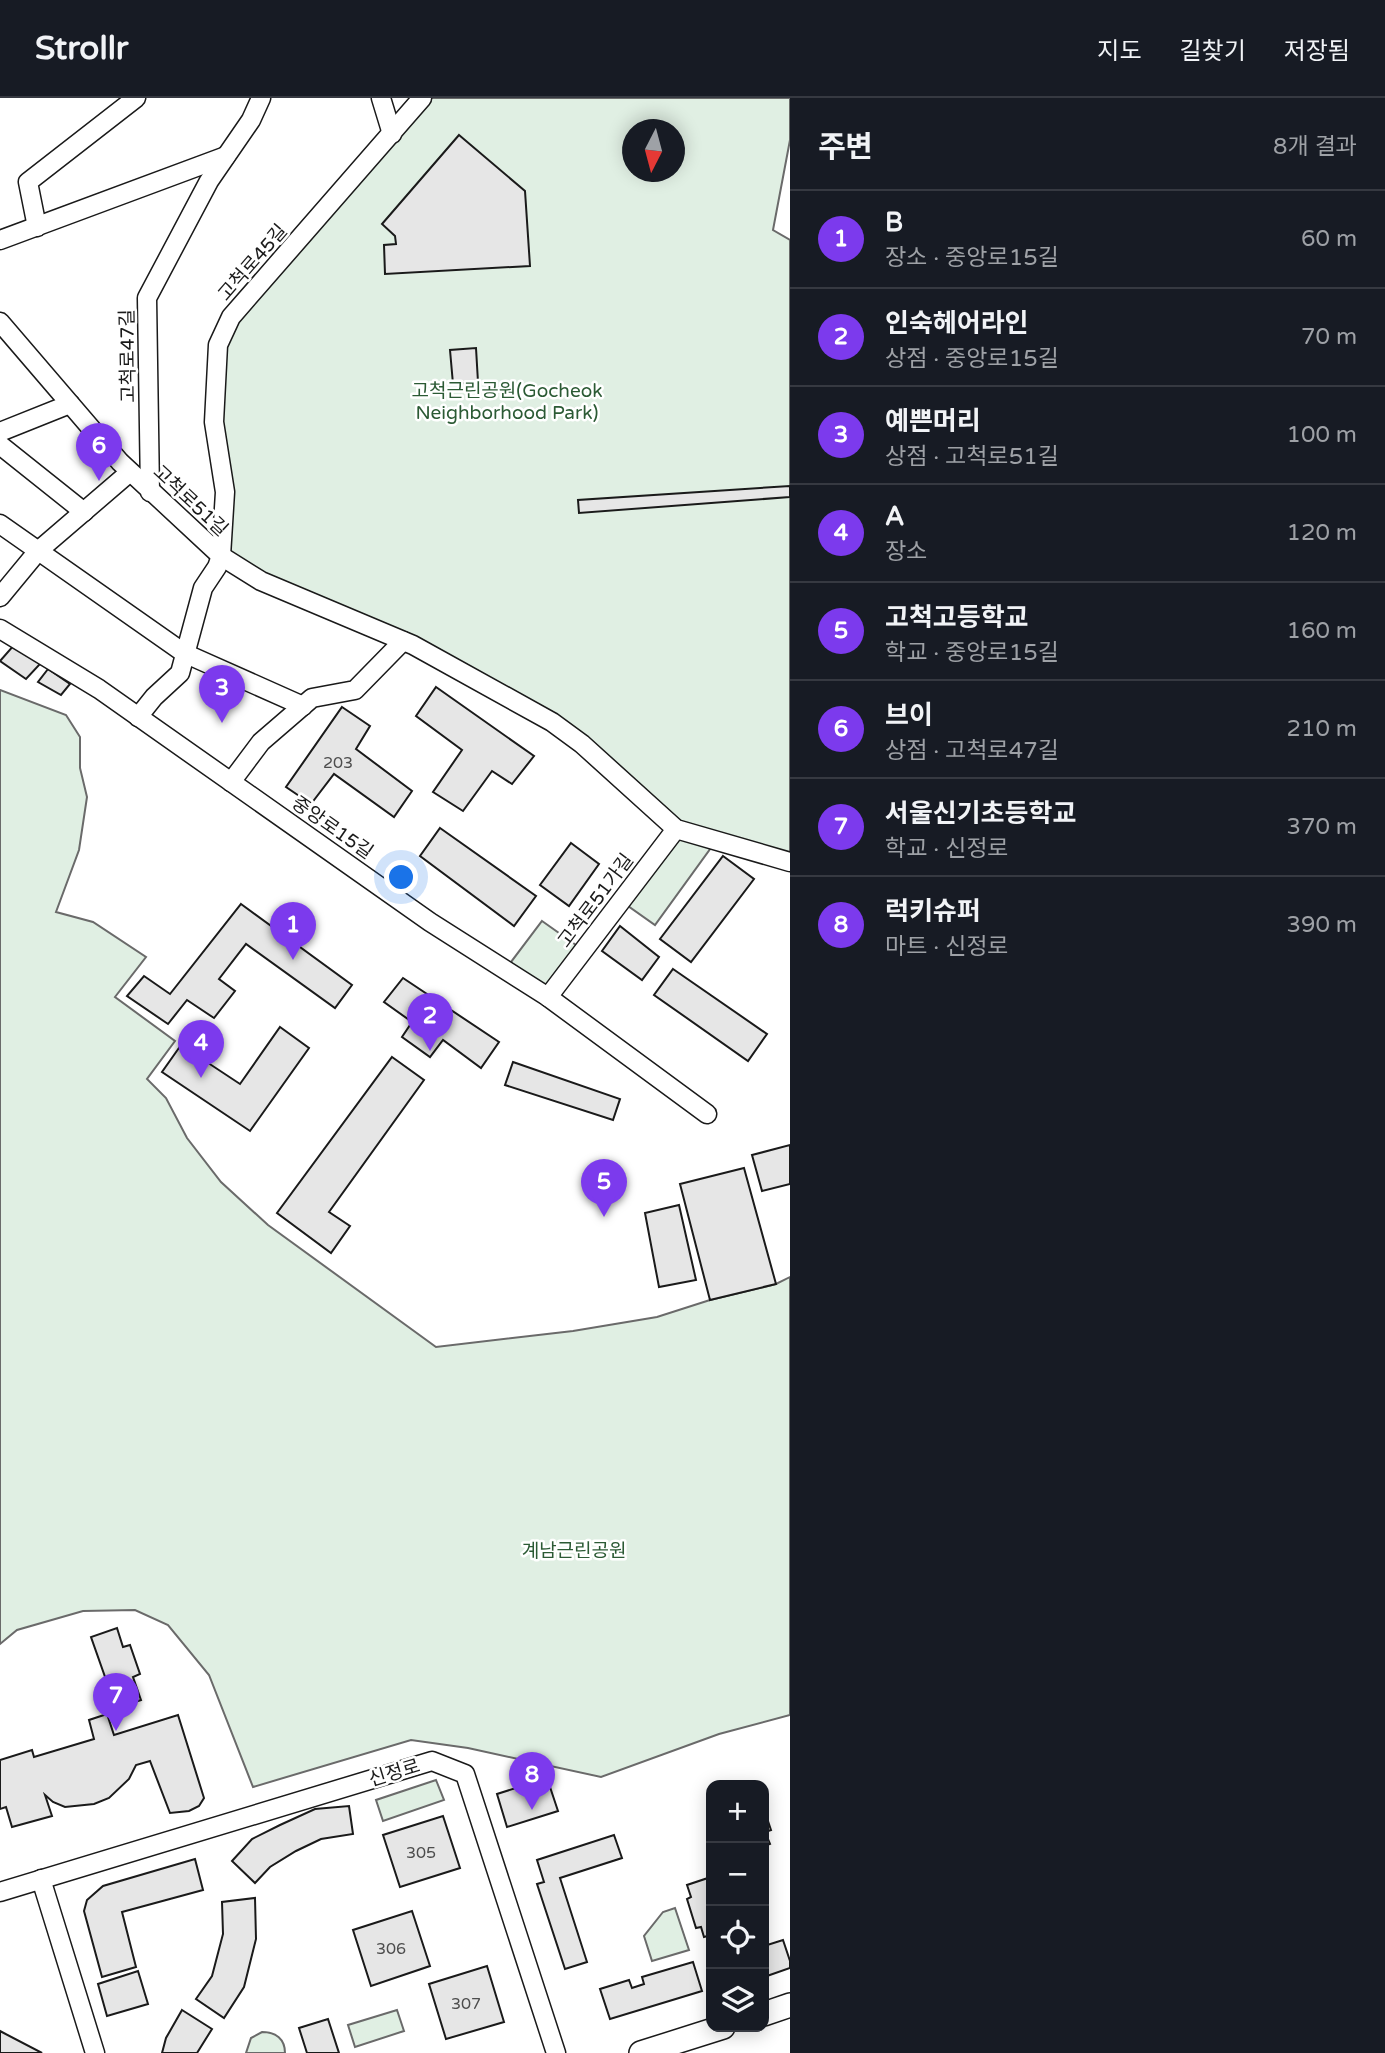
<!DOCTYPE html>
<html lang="ko">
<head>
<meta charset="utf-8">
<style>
  body { margin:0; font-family:"Varela Round","Noto Sans KR",sans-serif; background:#242831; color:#f1f3f6 }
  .controls { position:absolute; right:21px; bottom:21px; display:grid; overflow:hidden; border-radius:14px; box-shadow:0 4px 18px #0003 }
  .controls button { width:63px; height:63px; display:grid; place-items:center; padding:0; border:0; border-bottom:2px solid #363941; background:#171b24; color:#f1f3f6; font:35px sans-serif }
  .compass { position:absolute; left:622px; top:21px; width:63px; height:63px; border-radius:50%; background:#171b24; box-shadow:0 4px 18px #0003; rotate:186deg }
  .you { position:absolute; left:402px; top:780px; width:24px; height:24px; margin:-18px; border:5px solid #fff; border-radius:50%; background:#1a73e8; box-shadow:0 0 0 10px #1a73e833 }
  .badge { display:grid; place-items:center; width:46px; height:46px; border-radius:50%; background:#7c3aed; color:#fff; font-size:23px; font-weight:700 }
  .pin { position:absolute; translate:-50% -58px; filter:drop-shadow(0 2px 4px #0008) }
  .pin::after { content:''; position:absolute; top:37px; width:24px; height:21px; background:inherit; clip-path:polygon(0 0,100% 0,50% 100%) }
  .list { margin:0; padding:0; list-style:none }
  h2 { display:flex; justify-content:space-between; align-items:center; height:91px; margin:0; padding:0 28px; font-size:30px }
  h2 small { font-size:23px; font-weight:400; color:#9ea1a6 }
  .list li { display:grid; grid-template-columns:46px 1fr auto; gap:21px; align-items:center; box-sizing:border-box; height:98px; padding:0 28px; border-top:2px solid #363941 }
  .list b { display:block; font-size:26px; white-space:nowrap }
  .list p { margin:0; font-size:23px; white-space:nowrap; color:#9ea1a6 }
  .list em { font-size:23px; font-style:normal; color:#9ea1a6 }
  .icon { flex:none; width:38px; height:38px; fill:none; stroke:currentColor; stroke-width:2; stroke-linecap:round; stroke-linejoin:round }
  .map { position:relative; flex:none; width:790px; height:1955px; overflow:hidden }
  header { display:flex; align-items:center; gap:42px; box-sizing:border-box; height:98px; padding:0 35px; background:#171b24; border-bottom:2px solid #363941 }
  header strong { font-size:33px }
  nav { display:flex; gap:38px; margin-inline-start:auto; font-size:24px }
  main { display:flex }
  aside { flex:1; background:#171b24 }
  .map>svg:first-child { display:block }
  .green { fill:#e0efe3; stroke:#6a6a6a; stroke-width:2; fill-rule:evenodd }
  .building { fill:#e6e6e6; stroke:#1a1a1a; stroke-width:2 }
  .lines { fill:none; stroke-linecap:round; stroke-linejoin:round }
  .minor-casing { stroke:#1a1a1a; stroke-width:21 }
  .major-casing { stroke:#1a1a1a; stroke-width:26 }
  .minor { stroke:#fff; stroke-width:18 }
  .major { stroke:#fff; stroke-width:23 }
  .labels { text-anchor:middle; stroke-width:5; stroke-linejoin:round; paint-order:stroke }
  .number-label { font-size:16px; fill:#4d4d4d }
  .street-label { font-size:19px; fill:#1a1a1a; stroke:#fff }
  .park-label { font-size:19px; fill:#2b5a34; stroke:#fff }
</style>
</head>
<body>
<header>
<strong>Strollr</strong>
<nav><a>지도</a><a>길찾기</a><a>저장됨</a></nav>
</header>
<main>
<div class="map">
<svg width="790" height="1955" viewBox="0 0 790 1955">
  <rect width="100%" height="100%" fill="#fff"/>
  <g class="green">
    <path d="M 422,0 L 790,0 L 790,42 L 773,132 L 790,142 L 790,764 L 716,743 L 655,827 L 621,803 L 676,731 L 552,624 L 221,458 L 214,324 L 231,219 ZM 632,32 L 674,32 L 674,74 L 632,74 Z"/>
    <polygon points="0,592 66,617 80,639 80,670 87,699 79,752 56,814 93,824 146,859 115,899 175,943 147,981 166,1000 187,1040 221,1084 268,1127 436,1249 573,1233 657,1219 710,1202 776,1186 790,1179 790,1617 719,1636 601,1679 468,1650 411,1642 253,1689 209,1577 168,1527 135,1512 83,1513 17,1532 0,1546"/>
    <polygon points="542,823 583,852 548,899 505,872"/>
    <polygon points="436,1682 444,1702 383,1723 376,1702"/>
    <polygon points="675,1810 689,1852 652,1863 644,1838 663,1814"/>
    <polygon points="397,1912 404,1933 355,1949 348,1927"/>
    <path d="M 262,1934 C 276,1934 285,1941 285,1955 L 246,1955 L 251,1940 Z"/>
  </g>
  <g class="building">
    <polygon points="459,37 525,93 530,168 385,176 384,147 396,146 395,138 382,126"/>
    <polygon points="476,250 478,284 453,286 450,252"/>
    <polygon points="790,388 790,399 579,415 578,402"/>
    <polygon points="14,547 40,566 26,581 0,563"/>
    <polygon points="48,571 70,586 61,597 38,584"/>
    <polygon points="436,589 534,658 512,686 492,673 463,713 433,694 462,652 416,618"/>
    <polygon points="342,609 370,628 356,651 412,693 394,719 334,676 311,706 286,689"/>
    <polygon points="440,730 536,798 514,828 420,758"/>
    <polygon points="571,745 599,766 569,808 540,787"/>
    <polygon points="723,758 754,781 691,864 660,841"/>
    <polygon points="241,806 352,887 335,910 246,846 219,881 235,893 214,920 187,902 168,926 127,898 144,878 170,896"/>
    <polygon points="620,828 659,859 642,882 602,853"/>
    <polygon points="673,871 767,936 748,963 654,897"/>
    <polygon points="403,880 499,944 481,970 443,942 430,959 402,939 412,924 384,904"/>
    <polygon points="280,929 309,950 250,1033 162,974 181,947 240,986"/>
    <polygon points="392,959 424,982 329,1114 350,1128 331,1155 277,1115"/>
    <polygon points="513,964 620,1001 613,1022 505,987"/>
    <polygon points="790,1047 790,1086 762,1093 752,1057"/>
    <polygon points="744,1070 776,1186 710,1202 680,1086"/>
    <polygon points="679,1107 696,1182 659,1189 645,1115"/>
    <polygon points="117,1530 123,1549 130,1547 140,1576 133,1579 141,1602 116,1610 91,1539"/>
    <polygon points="107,1616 114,1637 178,1617 204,1700 199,1708 189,1713 170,1715 150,1663 136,1667 129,1681 109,1700 94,1706 65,1709 53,1704 45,1697 52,1718 12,1729 6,1709 0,1711 0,1662 32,1652 34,1659 94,1641 89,1622"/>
    <polygon points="547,1680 558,1713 507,1729 497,1696"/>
    <polygon points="349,1708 353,1736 321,1741 296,1753 270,1769 255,1785 232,1763 252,1741 280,1727 315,1711"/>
    <polygon points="764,1711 771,1732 765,1734 770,1746 764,1748"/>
    <polygon points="443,1718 460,1770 400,1789 383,1737"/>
    <polygon points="614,1737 622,1760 560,1780 587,1864 565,1871 537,1786 544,1784 537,1762"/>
    <polygon points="195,1761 203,1792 122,1814 136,1869 102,1879 84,1813 87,1802 103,1788"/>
    <polygon points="711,1779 711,1837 704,1839 701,1829 696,1830 687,1801 691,1799 687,1787"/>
    <polygon points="255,1800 256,1841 244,1889 224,1920 196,1901 212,1878 223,1836 222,1804"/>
    <polygon points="412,1813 430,1868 371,1888 353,1832"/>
    <polygon points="783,1842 790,1863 790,1870 764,1879 764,1848"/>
    <polygon points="693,1864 702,1893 610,1921 600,1891 629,1882 632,1890 644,1886 642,1879"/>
    <polygon points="487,1868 504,1924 446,1941 429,1886"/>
    <polygon points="138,1873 148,1906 107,1918 98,1886"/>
    <polygon points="182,1912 212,1931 197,1955 162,1955 166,1940"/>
    <polygon points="328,1921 339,1955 307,1955 299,1930"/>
    <polygon points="0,1933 42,1955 0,1955"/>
  </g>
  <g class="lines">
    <defs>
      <g id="minor">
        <polyline points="381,0 392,36"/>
        <polyline points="37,129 28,84 136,0"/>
        <polyline points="0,142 226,58"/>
        <polyline points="0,224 120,364 221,458 261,483 413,547 552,624 582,646 676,731 790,764"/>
        <polyline points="0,334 70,306"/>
        <polyline points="0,347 84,414"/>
        <polyline points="150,394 147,200 209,83 251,22 261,0"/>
        <polyline points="0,426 184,555 303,608"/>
        <polyline points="0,499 38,453 130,374"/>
        <polyline points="0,531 99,591 430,824 548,899 707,1016"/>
        <polyline points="138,619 154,599 180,575 203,490 217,469 221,458 225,394 214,324 218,247 231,219 422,0"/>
        <polyline points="231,684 261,644 312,600 355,592 403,543"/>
        <polyline points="548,899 676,731"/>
        <polyline points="41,1781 95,1955"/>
        <polyline points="0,1794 432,1663 465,1676 556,1955"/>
      </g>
      <g id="major">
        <polyline points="764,1916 790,1907"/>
        <polyline points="641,1955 723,1929"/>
      </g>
    </defs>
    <use href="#minor" class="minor-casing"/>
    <use href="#major" class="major-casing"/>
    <use href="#minor" class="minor"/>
    <use href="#major" class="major"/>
  </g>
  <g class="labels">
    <g class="number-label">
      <text x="338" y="670">203</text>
      <text x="421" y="1760">305</text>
      <text x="391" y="1856">306</text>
      <text x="466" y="1911">307</text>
    </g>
    <g class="street-label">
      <text transform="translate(252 164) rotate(-49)" y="7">고척로45길</text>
      <text transform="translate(127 258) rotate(-91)" y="7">고척로47길</text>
      <text transform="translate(191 402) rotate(43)" y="7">고척로51길</text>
      <text transform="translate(333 729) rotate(35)" y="7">중앙로15길</text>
      <text transform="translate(595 802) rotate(-53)" y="7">고척로51가길</text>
      <text transform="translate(394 1674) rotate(-17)" y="7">신정로</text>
    </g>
    <g class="park-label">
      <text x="507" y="299">고척근린공원(Gocheok<tspan x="507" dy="22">Neighborhood Park)</tspan></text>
      <text x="574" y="1459">계남근린공원</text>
    </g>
  </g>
</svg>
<div class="controls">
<button>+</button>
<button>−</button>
<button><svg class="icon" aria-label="locate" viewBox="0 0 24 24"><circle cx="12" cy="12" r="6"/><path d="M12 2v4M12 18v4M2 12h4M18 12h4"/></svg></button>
<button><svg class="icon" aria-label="layers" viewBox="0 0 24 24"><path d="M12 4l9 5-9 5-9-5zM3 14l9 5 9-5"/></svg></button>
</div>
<svg class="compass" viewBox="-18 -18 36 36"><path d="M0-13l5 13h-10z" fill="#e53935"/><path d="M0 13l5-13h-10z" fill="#9ea1a6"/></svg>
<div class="you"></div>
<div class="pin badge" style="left:293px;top:862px">1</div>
<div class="pin badge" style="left:430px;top:953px">2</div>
<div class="pin badge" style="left:222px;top:625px">3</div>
<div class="pin badge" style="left:201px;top:980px">4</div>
<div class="pin badge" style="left:604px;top:1119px">5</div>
<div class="pin badge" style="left:99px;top:383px">6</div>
<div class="pin badge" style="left:116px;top:1633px">7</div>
<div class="pin badge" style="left:532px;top:1712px">8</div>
</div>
<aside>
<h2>주변<small>8개 결과</small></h2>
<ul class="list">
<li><span class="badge">1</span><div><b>B</b><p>장소 · 중앙로15길</p></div><em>60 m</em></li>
<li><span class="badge">2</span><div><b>인숙헤어라인</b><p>상점 · 중앙로15길</p></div><em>70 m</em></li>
<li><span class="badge">3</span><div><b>예쁜머리</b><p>상점 · 고척로51길</p></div><em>100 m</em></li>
<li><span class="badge">4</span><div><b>A</b><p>장소</p></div><em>120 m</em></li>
<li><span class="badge">5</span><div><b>고척고등학교</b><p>학교 · 중앙로15길</p></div><em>160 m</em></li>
<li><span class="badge">6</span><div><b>브이</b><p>상점 · 고척로47길</p></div><em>210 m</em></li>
<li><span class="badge">7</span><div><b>서울신기초등학교</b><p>학교 · 신정로</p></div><em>370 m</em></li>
<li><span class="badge">8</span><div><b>럭키슈퍼</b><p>마트 · 신정로</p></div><em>390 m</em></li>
</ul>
</aside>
</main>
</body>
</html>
